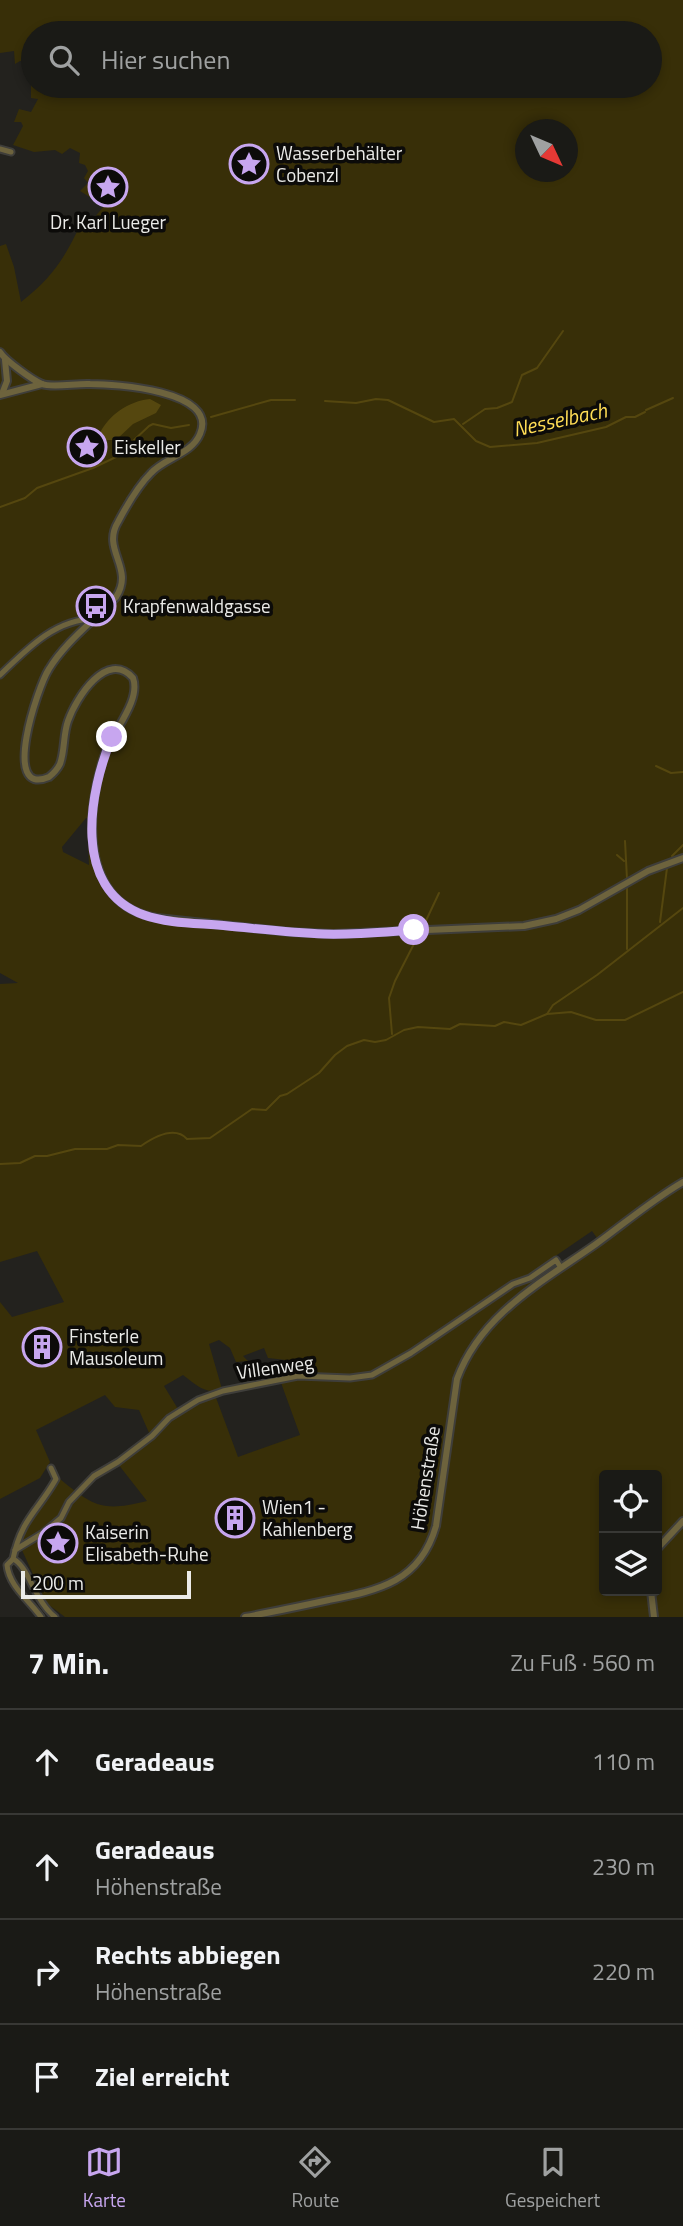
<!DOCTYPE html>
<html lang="de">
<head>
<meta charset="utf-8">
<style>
  body { margin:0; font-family:"Titillium Web",sans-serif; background:#23231f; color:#f1f3f6 }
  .controls { position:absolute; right:21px; bottom:21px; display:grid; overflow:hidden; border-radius:7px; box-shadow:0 4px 10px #0003 }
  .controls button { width:63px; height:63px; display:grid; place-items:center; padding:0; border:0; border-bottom:2px solid #383835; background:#1a1a16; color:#f1f3f6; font:35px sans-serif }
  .compass { position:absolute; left:515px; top:119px; width:63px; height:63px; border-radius:50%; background:#1a1a16; box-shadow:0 4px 10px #0003; rotate:134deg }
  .scale { position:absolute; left:21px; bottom:18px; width:170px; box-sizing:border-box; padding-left:7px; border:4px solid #ebebe8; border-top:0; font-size:19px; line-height:24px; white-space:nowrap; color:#ebebe8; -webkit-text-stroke:5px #0c0b09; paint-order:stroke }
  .stop { position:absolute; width:21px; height:21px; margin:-16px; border:5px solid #c7a6ef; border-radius:50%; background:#fff }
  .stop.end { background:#c7a6ef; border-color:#fff; box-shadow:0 2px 7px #0008 }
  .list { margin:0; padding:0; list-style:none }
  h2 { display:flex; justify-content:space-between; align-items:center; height:91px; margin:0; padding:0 28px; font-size:30px }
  h2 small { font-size:23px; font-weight:400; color:#9fa1a1 }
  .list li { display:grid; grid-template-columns:46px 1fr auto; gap:21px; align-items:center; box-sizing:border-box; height:105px; padding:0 28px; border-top:2px solid #383835 }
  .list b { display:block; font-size:26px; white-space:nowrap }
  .list p { margin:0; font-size:23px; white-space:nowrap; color:#9fa1a1 }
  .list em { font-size:23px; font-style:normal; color:#9fa1a1 }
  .icon { flex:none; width:38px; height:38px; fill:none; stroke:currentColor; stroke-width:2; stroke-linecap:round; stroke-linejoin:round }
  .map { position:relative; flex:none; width:683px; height:1617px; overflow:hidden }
  .search { position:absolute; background:#1a1a16; box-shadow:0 4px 10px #0003; left:21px; right:21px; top:21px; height:77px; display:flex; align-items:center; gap:18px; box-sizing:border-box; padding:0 24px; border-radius:38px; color:#9fa1a1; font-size:26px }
  .sheet { height:511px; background:#1a1a16 }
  nav { display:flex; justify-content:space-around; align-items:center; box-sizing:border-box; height:98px; border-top:2px solid #383835; background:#1a1a16; font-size:19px; color:#9fa1a1 }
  nav a { display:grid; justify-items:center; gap:4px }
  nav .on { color:#c7a6ef }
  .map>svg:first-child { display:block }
  .green { fill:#382f08; fill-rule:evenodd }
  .water { fill:#55470f }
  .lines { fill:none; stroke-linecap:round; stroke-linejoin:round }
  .stream { stroke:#55470f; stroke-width:2 }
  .minor-casing { stroke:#3f3e3a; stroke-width:9 }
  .tertiary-casing { stroke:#3f3e3a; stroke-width:10 }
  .minor { stroke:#6d633d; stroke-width:5 }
  .tertiary { stroke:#6d633d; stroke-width:6 }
  .route { stroke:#c7a6ef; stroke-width:9 }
  .labels { text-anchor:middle; stroke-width:7; stroke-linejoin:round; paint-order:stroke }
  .poi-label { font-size:19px; fill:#ebebe8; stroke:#0c0b09; text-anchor:start }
  .street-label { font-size:19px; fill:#ebebe8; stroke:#0c0b09 }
  .water-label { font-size:21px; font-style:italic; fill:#fd5; stroke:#0c0b09 }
</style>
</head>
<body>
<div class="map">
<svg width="683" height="1617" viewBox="0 0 683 1617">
  <rect width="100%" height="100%" fill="#23221e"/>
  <path class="green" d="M 0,0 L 683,0 L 683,1617 L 65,1617 L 49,1605 L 44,1598 L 21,1548 L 22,1533 L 60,1479 C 94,1507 103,1512 147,1501 L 118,1464 L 176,1415 L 215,1395 L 238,1457 L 300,1435 L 280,1380 L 296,1377 L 298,1366 L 286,1360 L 268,1358 L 264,1348 L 243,1356 L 248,1361 L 236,1362 L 230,1348 L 219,1340 L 209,1344 L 222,1389 C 207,1396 195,1384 183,1375 L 164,1386 L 178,1409 L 156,1427 L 150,1435 L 139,1410 L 115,1407 L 105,1395 L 36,1430 L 50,1462 L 40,1478 L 0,1499 L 0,1302 L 12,1317 L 64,1302 L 37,1251 L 0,1262 L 0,984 L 18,983 L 0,973 L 0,246 L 6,244 L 14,267 L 21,302 C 52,278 65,258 81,223 L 95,221 L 94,218 L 104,206 L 80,191 L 88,183 L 84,178 L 88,171 L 85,165 L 79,163 L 80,153 L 70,148 L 62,154 L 55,150 L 34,152 L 13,145 L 23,126 L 21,122 L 14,122 L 19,109 L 31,112 L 38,99 L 31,98 L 31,76 L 33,75 L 33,86 L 650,86 L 650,33 L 33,33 L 33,62 L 20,61 L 15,64 L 14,51 L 0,53 ZM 526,130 L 568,130 L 568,172 L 526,172 ZM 86,818 L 87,818 L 89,865 L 63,852 L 62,847 ZM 592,1231 L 597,1238 L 555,1267 L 552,1260 L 554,1257 ZM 604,1475 L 657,1475 L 657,1591 L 604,1591 Z"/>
  <path class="water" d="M 150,399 L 161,405 L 156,413 L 133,424 L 116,440 L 103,440 L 99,435 C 108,415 129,401 150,399 Z"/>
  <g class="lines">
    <g class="stream">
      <polyline points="325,401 356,403 376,399 388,400 434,422 454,419 476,441 490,447 537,443 606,427 626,417 635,417 645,412"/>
      <polyline points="646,410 673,398"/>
      <polyline points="211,417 271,400 295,400"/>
      <polyline points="463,424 485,409 497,408 512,402 522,375 537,368 563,331"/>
      <polyline points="0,507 25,498 37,488 93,468 116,457 149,426 153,424 171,428 189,425"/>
      <polyline points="656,766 671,773 683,772"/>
      <polyline points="625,841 627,879"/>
      <polyline points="617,855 624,861"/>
      <polyline points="672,856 683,845"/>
      <polyline points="660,922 667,868"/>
      <polyline points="423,927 439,893"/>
      <polyline points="627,949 627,884"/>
      <polyline points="547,1014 553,1005 597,975 683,908"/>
      <polyline points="392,1034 389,998 395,981 420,932"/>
      <path d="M 0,1164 L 20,1163 L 35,1156 L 47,1156 L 75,1149 L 107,1149 L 118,1145 L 141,1146 C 154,1137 175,1126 187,1139 L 210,1138 L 252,1109 L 266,1110 L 280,1096 L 287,1094 L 319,1073 L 335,1055 L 347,1046 L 364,1040 L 375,1042 L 386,1040 L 404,1030 L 418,1027 L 450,1029 L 460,1024 L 495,1026 L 504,1022 L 521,1025 L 547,1014 L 571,1012 L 596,1020 L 625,1020 L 683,992"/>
    </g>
    <defs>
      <g id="minor">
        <polyline points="0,149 11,152"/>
        <path d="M 0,675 C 26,650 55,619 94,619"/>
        <polyline points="15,1550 43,1533 61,1518 69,1502 94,1476 118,1462 152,1436 169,1418 198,1400 223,1391 298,1376 350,1378 372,1375 411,1353 513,1284 530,1278 556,1260 561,1268"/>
        <path d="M 13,1559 C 21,1519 38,1511 56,1479 L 51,1468"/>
        <path d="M 13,1559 C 28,1565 35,1602 55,1617"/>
        <path d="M 13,1559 L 7,1565 C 9,1586 29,1600 41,1617"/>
      </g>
      <g id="tertiary">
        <path d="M 0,352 C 5,360 32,380 42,384 C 52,388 78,383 90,384 C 114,384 219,390 200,434 C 192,454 164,458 151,473 C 138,486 127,505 118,522 C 101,550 135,568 116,597 C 94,621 66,641 49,669 C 38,686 0,798 49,777 C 54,773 57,770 60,764 C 65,750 63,735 68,721 C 76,698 107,649 133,678 C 141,700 114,730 106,751 C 85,809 78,904 157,918 L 290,932 L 333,934 L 524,926 L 556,919 L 579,910 L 648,871 L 683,858"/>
        <polyline points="2,394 7,381 5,360"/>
        <polyline points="0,395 42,384"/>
        <polyline points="657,1549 683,1521"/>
        <polyline points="651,1591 654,1617"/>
        <path d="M 245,1617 C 273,1612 301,1606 329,1600 C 379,1590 420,1582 436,1526 L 457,1379 C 481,1314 542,1282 596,1244 C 625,1223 652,1200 683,1182"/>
      </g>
    </defs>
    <use href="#minor" class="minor-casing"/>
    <use href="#tertiary" class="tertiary-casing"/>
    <use href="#minor" class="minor"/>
    <use href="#tertiary" class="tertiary"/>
  </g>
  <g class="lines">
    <path class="route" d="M 112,737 C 89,792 71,889 144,915 C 169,924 201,923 228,926 C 260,929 292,933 324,934 C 354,935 384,932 414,930"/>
  </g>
  <defs>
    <symbol id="sight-ring" viewBox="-11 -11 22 22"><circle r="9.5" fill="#0c0b09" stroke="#c7a6ef" stroke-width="1.5"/><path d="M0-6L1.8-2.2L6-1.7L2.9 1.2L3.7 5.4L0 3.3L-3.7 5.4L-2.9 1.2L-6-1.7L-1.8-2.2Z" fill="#c7a6ef"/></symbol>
    <symbol id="bus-ring" viewBox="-11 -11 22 22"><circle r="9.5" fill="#0c0b09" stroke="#c7a6ef" stroke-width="1.5"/><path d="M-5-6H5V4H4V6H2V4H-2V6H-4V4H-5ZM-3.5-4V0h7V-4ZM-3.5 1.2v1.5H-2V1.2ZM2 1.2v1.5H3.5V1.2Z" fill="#c7a6ef"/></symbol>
    <symbol id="building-ring" viewBox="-11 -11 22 22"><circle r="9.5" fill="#0c0b09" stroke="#c7a6ef" stroke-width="1.5"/><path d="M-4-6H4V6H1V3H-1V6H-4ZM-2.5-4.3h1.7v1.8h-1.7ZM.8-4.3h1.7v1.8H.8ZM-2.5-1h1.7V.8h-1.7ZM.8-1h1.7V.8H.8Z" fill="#c7a6ef"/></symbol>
  </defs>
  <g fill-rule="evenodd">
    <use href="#sight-ring" x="227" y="142" width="44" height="44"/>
    <use href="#sight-ring" x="86" y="165" width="44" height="44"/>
    <use href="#sight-ring" x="65" y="425" width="44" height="44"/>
    <use href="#bus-ring" x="74" y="584" width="44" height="44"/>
    <use href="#building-ring" x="20" y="1325" width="44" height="44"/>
    <use href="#building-ring" x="213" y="1496" width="44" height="44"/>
    <use href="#sight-ring" x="36" y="1521" width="44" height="44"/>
  </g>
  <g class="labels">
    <g class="poi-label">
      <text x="276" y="160">Wasserbehälter<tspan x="276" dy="22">Cobenzl</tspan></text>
      <text x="108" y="229" text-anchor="middle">Dr. Karl Lueger</text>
      <text x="114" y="454">Eiskeller</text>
      <text x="123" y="613">Krapfenwaldgasse</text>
      <text x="69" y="1343">Finsterle<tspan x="69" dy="22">Mausoleum</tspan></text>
      <text x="262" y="1514">Wien1 -<tspan x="262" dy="22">Kahlenberg</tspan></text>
      <text x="85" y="1539">Kaiserin<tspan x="85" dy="22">Elisabeth-Ruhe</tspan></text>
    </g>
    <g class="street-label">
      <text transform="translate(275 1367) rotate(-8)" y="7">Villenweg</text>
      <text transform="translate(425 1478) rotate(-81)" y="7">Höhenstraße</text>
    </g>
    <g class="water-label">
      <text transform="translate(560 420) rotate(-12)" y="7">Nesselbach</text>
    </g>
  </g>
</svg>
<div class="controls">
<button><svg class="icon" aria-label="locate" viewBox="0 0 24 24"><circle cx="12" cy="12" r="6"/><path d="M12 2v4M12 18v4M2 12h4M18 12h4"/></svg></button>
<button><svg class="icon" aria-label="layers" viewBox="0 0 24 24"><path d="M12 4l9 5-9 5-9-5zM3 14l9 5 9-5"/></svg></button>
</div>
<svg class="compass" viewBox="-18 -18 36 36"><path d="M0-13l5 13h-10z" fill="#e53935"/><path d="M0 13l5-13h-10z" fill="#9fa1a1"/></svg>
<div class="scale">200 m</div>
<div class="stop" style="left:414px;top:930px"></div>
<div class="stop end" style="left:112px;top:737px"></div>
<div class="search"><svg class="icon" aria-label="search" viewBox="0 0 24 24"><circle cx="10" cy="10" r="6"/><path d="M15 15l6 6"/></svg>Hier suchen</div>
</div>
<section class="sheet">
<h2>7 Min.<small>Zu Fuß · 560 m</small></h2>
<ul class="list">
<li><svg class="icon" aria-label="ahead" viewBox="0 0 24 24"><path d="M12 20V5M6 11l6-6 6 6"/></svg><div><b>Geradeaus</b></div><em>110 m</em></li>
<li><svg class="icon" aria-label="ahead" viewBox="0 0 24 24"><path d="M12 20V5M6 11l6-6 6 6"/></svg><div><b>Geradeaus</b><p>Höhenstraße</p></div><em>230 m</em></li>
<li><svg class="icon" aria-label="right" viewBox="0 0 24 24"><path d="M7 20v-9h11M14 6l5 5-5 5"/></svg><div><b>Rechts abbiegen</b><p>Höhenstraße</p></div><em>220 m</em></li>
<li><svg class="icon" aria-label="arrive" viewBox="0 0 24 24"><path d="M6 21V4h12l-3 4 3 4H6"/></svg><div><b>Ziel erreicht</b></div></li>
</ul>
</section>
<nav>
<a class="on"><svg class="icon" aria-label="map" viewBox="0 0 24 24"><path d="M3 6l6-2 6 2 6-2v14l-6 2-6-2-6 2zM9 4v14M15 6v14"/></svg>Karte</a>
<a><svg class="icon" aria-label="directions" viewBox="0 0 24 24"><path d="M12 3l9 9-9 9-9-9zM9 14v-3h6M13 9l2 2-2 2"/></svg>Route</a>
<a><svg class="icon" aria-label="saved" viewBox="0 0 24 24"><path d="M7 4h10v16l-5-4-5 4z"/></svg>Gespeichert</a>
</nav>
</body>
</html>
